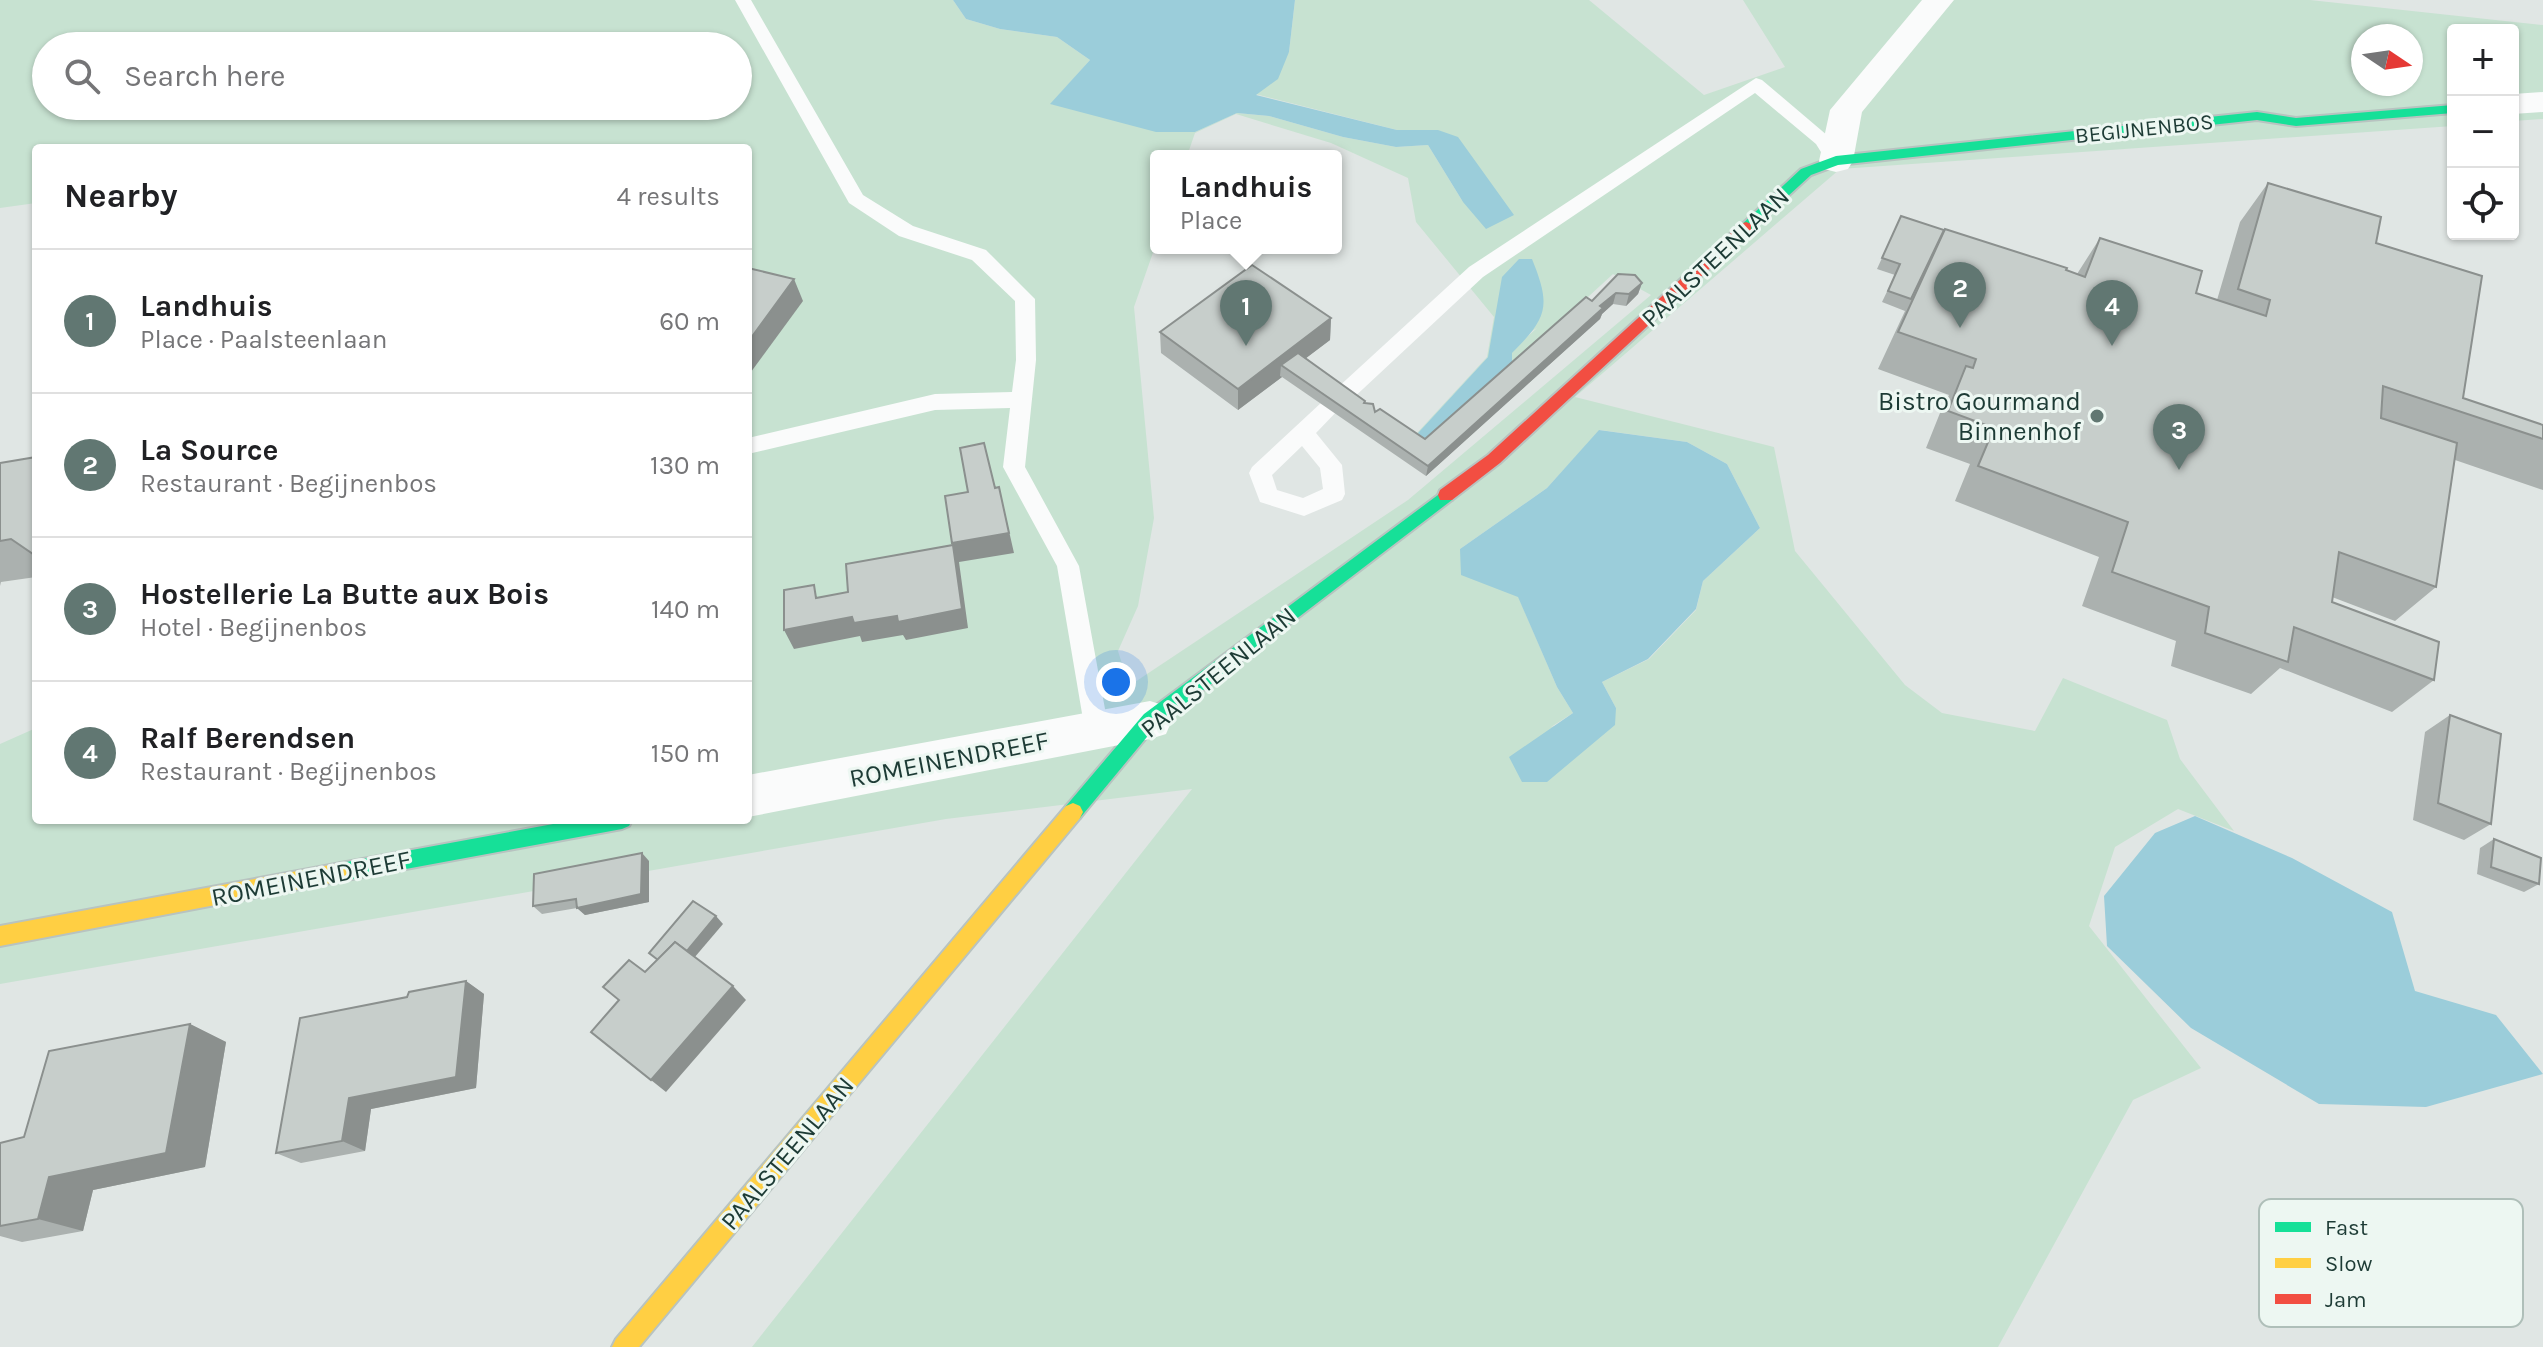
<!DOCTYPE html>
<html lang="en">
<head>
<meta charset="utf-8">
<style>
  body { margin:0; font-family:Karla,sans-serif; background:#f2f2f2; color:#202124 }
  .controls { position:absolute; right:24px; top:24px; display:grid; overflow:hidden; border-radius:8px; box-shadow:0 2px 6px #0004 }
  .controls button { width:72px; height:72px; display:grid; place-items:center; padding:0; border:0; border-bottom:2px solid #e0e0e0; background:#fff; color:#202124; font:40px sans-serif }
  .compass { position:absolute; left:2351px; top:24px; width:72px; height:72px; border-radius:50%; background:#fff; box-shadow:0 2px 6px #0004; rotate:103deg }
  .you { position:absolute; left:1116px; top:682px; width:28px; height:28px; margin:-20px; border:6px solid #fff; border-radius:50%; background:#1a73e8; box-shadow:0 0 0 12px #1a73e833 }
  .badge { display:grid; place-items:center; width:52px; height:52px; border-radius:50%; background:#617772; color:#fff; font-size:26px; font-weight:700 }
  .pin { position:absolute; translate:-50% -66px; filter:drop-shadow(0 2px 4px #0008) }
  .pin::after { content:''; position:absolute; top:42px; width:28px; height:24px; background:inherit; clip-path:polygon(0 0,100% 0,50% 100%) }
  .popup { position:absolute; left:1150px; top:150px; width:192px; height:104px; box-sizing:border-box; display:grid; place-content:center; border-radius:8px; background:#fff; filter:drop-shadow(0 2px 6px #0005); font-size:26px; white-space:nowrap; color:#757577 }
  .popup b { font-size:30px; color:#202124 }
  .popup::after { content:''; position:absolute; left:50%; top:100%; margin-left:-16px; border:16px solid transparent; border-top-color:#fff }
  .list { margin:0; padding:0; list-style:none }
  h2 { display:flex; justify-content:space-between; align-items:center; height:104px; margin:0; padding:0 32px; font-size:34px }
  h2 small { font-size:26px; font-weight:400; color:#757577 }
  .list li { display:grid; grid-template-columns:52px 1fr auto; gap:24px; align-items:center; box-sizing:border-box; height:144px; padding:0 32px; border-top:2px solid #e0e0e0 }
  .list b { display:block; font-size:30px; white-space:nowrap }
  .list p { margin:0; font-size:26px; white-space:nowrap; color:#757577 }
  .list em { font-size:26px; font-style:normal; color:#757577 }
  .icon { flex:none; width:44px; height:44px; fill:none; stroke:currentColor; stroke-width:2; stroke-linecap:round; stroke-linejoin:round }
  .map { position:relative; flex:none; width:2543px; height:1347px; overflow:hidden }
  .search { position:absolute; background:#fff; box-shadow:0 2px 6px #0004; left:32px; top:32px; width:720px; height:88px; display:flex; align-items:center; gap:20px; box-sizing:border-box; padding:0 28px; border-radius:44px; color:#757577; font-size:30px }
  .panel { position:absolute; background:#fff; box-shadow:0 2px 6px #0004; left:32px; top:144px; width:720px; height:680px; border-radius:8px }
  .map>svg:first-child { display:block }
  .green { fill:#c7e2d1; fill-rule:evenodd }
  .water { fill:#9bcdda }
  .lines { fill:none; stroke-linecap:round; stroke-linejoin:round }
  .fast-casing { stroke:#b8c3c0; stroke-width:4 }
  .slow-casing { stroke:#b8c3c0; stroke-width:4 }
  .jam-casing { stroke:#b8c3c0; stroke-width:4 }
  .lane { fill:#fafbfb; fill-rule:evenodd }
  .street { fill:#fafbfb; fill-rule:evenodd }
  .fast { fill:#16e098; fill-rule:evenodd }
  .slow { fill:#ffcf43; fill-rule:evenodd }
  .jam { fill:#f24e42; fill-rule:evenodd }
  .wall { fill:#abb1af }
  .shaded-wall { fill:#8b908e }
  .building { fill:#c7cecb; stroke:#8b908e; stroke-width:2 }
  .poi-dot { fill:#617772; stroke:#edf7f2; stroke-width:3 }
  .labels { text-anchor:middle; stroke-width:6; stroke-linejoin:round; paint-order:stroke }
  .far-street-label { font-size:22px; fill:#1d3b35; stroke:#edf7f2 }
  .street-label { font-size:26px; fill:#1d3b35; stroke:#edf7f2 }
  .poi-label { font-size:26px; fill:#1d3b35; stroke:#edf7f2; text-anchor:end }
  .key { fill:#edf7f2; stroke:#afbfb9; stroke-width:2 }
  .key-label { font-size:22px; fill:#1d3b35 }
</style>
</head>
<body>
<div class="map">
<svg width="2543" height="1347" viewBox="0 0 2543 1347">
  <rect width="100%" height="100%" fill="#e0e6e4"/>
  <path class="green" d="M 0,0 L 953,0 L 966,19 L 1000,29 L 1057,37 L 1090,60 L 1051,104 L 1195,132 L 1237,113 L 1269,116 L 1343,137 L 1396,147 L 1428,145 L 1463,202 L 1438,130 L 1397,130 L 1255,94 L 1289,52 L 1295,0 L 1589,0 L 1704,95 L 1785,67 L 1743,0 L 2310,0 L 2543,25 L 2543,119 L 2513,121 L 2513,30 L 2453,30 L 2453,126 L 1840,169 L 1575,397 L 1774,447 L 1795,551 L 1905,685 L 1942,713 L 2035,731 L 2063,678 L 2167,720 L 2180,759 L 2234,831 L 2178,809 L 2115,847 L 2089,926 L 2201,1068 L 2133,1100 L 1998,1347 L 752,1347 L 1192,789 L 946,819 L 0,984 L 0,744 L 36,728 L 36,820 L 748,820 L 748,148 L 432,148 L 432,145 L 413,148 L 36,148 L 36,203 L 0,208 ZM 2363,36 L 2411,36 L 2411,84 L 2363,84 ZM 46,46 L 738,46 L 738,106 L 46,106 ZM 1236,114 L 1331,143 L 1408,178 L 1416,222 L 1494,317 L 1487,357 L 1417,433 L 1426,446 L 1613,274 L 1651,295 L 1408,500 L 1129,686 L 1118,651 L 1138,606 L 1154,518 L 1134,307 L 1156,244 L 1156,156 L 1187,156 L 1195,133 ZM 1537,328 L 1419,432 L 1488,357 ZM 1600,430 L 1687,442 L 1727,464 L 1760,528 L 1703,581 L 1696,610 L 1649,659 L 1602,682 L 1616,708 L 1551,727 L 1573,713 L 1557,687 L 1518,596 L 1460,549 L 1547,488 Z"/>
  <g class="water">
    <polygon points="953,0 1295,0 1289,52 1278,79 1256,95 1397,130 1438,130 1458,137 1514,215 1486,229 1463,202 1428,145 1396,147 1343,137 1269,116 1237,113 1195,132 1156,132 1050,104 1090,60 1057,37 1000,29 966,19"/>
    <path d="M 1519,259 L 1532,259 C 1551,306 1548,317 1512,353 L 1512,364 L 1426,444 L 1418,433 L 1488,357 L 1502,277 Z"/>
    <polygon points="1599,430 1687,442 1727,464 1760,528 1703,581 1696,609 1648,659 1602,682 1616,708 1615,725 1547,782 1522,782 1509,757 1573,713 1557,687 1518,597 1461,575 1460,549 1547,488"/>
    <polygon points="2195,816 2292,858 2392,912 2415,991 2496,1015 2543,1074 2426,1107 2319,1104 2191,1028 2107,946 2104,896 2155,833"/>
  </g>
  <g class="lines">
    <defs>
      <g id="fast">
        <polygon points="2453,105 2453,113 2296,126 2257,120 1838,165 1811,175 1751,230 1741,230 1739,227 1801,169 1836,156 2257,112 2296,118"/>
        <polygon points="1446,489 1454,495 1452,500 1156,726 1080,818 1073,821 1066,818 1063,812 1066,806 1144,714"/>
        <polygon points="575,820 632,820 629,826 622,829 341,881 334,878 331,872 334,866 341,863"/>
      </g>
      <g id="slow">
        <polygon points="1073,803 1080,806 1083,812 1080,818 639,1347 612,1347 616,1339 1066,806"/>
        <polygon points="341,863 348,866 351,872 348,878 341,881 0,946 0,926"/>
      </g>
      <polygon id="jam" points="1746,222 1751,224 1751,230 1500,463 1452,500 1440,500 1438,495 1440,490 1488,455 1741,224"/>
    </defs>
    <use href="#fast" class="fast-casing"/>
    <use href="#slow" class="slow-casing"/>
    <use href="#jam" class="jam-casing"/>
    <g class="lane">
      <polygon points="735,0 751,0 863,195 913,226 986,250 1035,299 1036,360 1025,467 1079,566 1109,731 1106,739 1097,742 1088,739 1085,731 1057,566 1003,467 1010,408 935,410 748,454 748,438 935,394 1012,392 1016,360 1015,301 972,260 899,236 849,203"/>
      <polygon points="1756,78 1762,80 1828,136 1845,161 1843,165 1829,165 1816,144 1755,93 1483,277 1349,402 1335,402 1331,396 1335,390 1469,267"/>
      <path d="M 1329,400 L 1336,402 L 1340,408 L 1316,433 L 1342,465 L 1345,494 L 1342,500 L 1304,516 L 1260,502 L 1249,473 L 1252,467 L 1322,402 ZM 1302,446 L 1320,468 L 1323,489 L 1303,498 L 1277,490 L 1272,475 Z"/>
    </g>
    <g class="street">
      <polygon points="1922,0 1954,0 1862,112 1853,161 1848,169 1836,172 1824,169 1819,161 1830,110"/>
      <polygon points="2543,92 2543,112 2513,114 2513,94"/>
      <polygon points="1150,701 1166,706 1172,720 1166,734 1150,739 748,817 748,775"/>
    </g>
    <use href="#fast" class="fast"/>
    <use href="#slow" class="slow"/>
    <use href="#jam" class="jam"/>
  </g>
  <g class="wall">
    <polygon points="2268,183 2376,243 2463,398 2543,425 2543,490 2455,460 2436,587 2395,621 2332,597 2332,602 2434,680 2392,712 2280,668 2251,694 2171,666 2176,641 2082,606 2099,557 1955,501 1970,464 1926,448 1944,403 1949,395 1878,369 1905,311 1882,302 1895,275 1877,269 1901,216 2077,274 2100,238 2196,293 2217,300 2240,222"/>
    <polygon points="1642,283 1638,294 1626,306 1613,304 1602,314 1600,319 1426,476 1282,377 1238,410 1161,353 1160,332 1331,318 1330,340 1306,358 1375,412 1425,439 1592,301"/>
    <polygon points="36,457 36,577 1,582 0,586 0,463"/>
    <polygon points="2450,715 2491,824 2464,840 2413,820 2425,732"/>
    <polygon points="2494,839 2539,884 2524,892 2477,874 2480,848"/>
    <polygon points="649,861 649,902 585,915 577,908 542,914 533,906"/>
    <polygon points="466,981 484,994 476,1088 371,1109 365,1151 301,1163 276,1153 407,997"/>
    <polygon points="190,1024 226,1042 205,1167 93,1190 83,1231 22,1242 0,1236 0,1143 24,1137"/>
  </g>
  <g class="shaded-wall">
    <polygon points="794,279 803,301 748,376 748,342"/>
    <polygon points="1642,283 1638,294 1626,306 1629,294"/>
    <polygon points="1616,293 1613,304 1602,314 1600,319 1426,476 1428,466 1600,306"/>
    <polygon points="1331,318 1330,340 1289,371 1281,365 1280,376 1282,377 1238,410 1238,389"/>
    <polygon points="999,487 1014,553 959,562 968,628 906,640 903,635 862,642 860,636 794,649 784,630 954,549 952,543"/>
    <polygon points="642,853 649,861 649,902 585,915 577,908"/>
    <polygon points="716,916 723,924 694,958 687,951"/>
    <polygon points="466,981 484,994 476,1088 371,1109 365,1151 342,1141 349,1098"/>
    <polygon points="733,986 746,1000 666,1092 651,1080"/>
    <polygon points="190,1024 226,1042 205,1167 93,1190 83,1231 38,1219 49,1177"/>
  </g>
  <g class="building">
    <polygon points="2268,183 2381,217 2376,243 2482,276 2463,398 2543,425 2543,439 2383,386 2381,418 2457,443 2436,587 2339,552 2332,602 2439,642 2434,680 2294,627 2288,662 2205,633 2209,607 2112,572 2128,522 1978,466 1994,428 1948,411 1966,366 1973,368 1976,359 1898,332 1945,229 2067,268 2066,270 2085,277 2100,238 2202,271 2196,293 2266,316 2270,300 2238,289"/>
    <polygon points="1901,216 1944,230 1911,299 1888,291 1900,264 1882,258"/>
    <polygon points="1252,265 1331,318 1238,389 1160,332"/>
    <polygon points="748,268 794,279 748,342"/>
    <polygon points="1618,274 1635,275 1642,283 1629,294 1616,293 1600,306 1603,308 1428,466 1281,365 1298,353 1365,401 1364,403 1373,404 1375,412 1380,409 1425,439 1586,297 1592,301"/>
    <polygon points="984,443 995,488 999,487 1009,533 952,543 945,496 968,492 960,448"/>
    <polygon points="36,457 36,556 11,539 0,541 0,463"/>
    <polygon points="953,545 962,609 898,622 897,616 854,623 852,617 784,630 784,590 814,585 816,598 848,592 846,564"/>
    <polygon points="2450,715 2501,734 2491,824 2438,803"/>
    <polygon points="2494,839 2541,858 2539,884 2491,867"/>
    <polygon points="642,853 641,894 577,908 576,899 533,906 534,874"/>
    <polygon points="693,901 716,916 687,951 675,942 658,960 649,953"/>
    <polygon points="675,942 733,986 651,1080 591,1032 619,1000 603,987 629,960 645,972"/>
    <polygon points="466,981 456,1077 349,1098 342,1141 276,1153 300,1018 407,997 409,992"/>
    <polygon points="190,1024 166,1153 49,1177 38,1219 0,1226 0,1143 24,1137 49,1051"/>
  </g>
  <circle class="poi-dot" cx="2097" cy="416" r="8"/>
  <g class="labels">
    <g class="far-street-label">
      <text transform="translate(2144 128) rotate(-6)" y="8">BEGIJNENBOS</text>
    </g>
    <g class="street-label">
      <text transform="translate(1715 257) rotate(-43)" y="9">PAALSTEENLAAN</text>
      <text transform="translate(1218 672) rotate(-39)" y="9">PAALSTEENLAAN</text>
      <text transform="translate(949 759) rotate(-11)" y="9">ROMEINENDREEF</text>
      <text transform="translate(311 878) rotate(-11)" y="9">ROMEINENDREEF</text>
      <text transform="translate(787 1153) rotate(-50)" y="9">PAALSTEENLAAN</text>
    </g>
    <g class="poi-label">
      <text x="2081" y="410">Bistro Gourmand<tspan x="2081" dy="30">Binnenhof</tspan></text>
    </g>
  </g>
  <rect x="2259" y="1199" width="264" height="128" rx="12" class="key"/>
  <rect x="2275" y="1222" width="36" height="10" fill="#16e098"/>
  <rect x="2275" y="1258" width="36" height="10" fill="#ffcf43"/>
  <rect x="2275" y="1294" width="36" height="10" fill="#f24e42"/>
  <g class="key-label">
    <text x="2325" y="1235">Fast</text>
    <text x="2325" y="1271">Slow</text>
    <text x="2325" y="1307">Jam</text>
  </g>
</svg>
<div class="controls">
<button>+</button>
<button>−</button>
<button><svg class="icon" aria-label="locate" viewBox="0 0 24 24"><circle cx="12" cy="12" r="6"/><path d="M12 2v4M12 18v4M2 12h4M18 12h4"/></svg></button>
</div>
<svg class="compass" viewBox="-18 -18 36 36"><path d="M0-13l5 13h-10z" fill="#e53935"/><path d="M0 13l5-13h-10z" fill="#757577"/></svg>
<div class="you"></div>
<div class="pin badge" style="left:1246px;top:346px">1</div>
<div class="popup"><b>Landhuis</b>Place</div>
<div class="pin badge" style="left:1960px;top:328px">2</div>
<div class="pin badge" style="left:2179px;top:470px">3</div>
<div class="pin badge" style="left:2112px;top:346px">4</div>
<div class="search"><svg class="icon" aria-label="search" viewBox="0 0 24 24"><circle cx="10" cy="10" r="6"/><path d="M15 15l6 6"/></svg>Search here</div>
<section class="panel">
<h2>Nearby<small>4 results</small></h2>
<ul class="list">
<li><span class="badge">1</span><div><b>Landhuis</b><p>Place · Paalsteenlaan</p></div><em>60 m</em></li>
<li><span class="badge">2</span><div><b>La Source</b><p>Restaurant · Begijnenbos</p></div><em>130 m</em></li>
<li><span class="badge">3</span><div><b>Hostellerie La Butte aux Bois</b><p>Hotel · Begijnenbos</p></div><em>140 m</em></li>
<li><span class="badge">4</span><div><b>Ralf Berendsen</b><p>Restaurant · Begijnenbos</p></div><em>150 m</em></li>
</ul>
</section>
</div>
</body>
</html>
